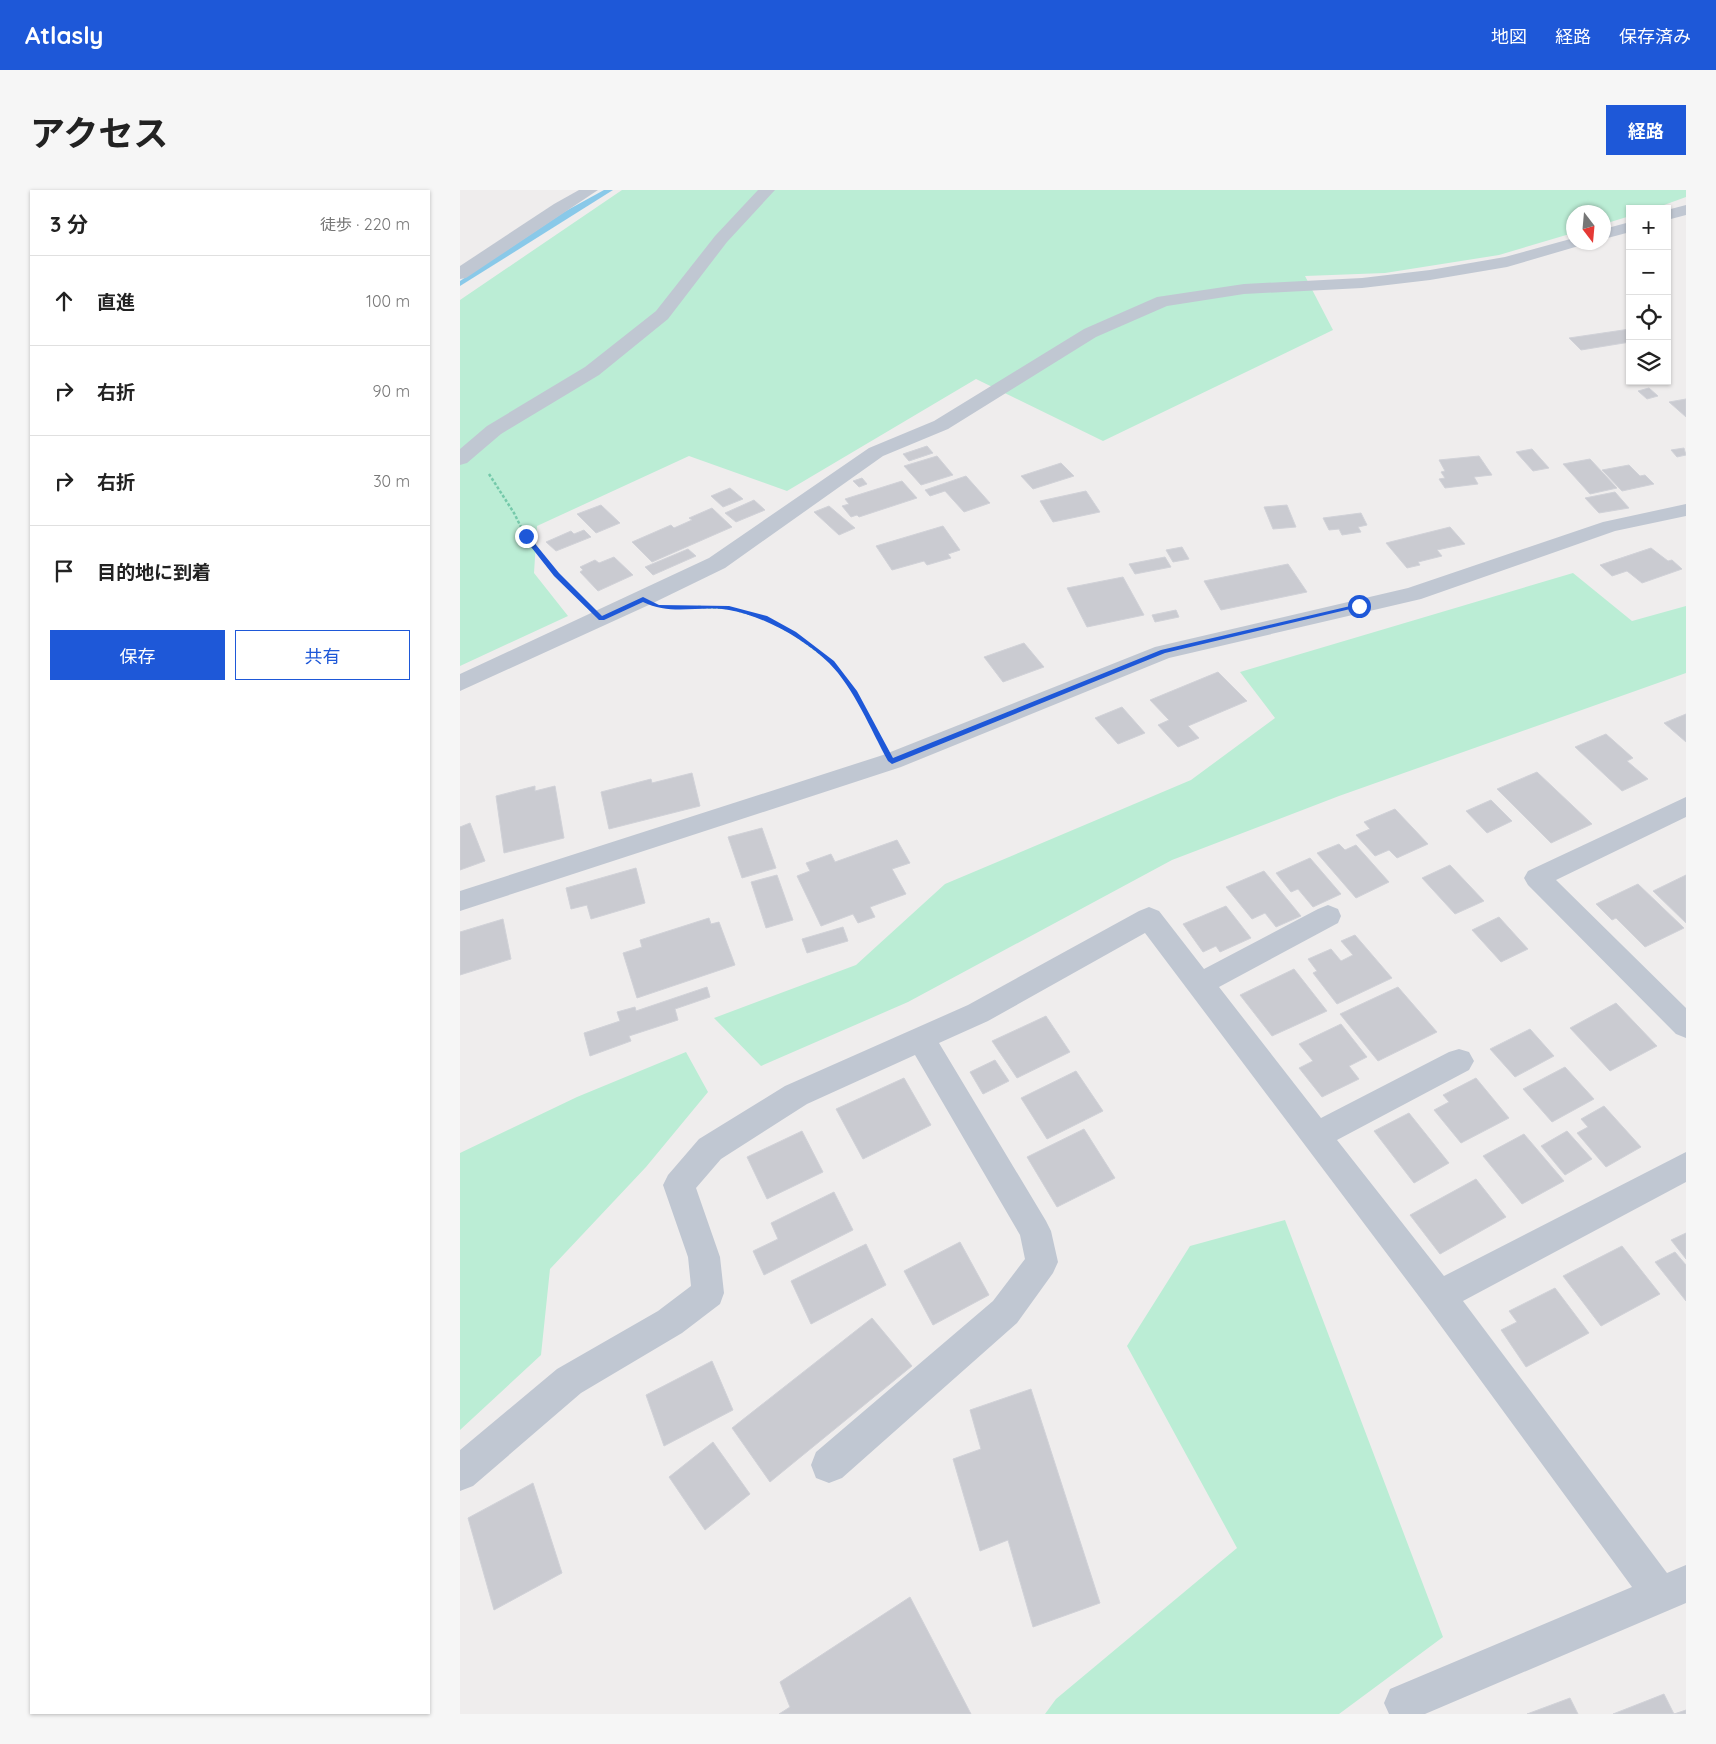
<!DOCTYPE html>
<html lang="ja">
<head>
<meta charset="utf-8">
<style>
  body { margin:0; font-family:Quicksand,"Noto Sans JP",sans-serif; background:#f6f6f6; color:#222 }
  .controls { position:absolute; right:15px; top:15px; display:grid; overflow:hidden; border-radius:0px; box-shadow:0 1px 4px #0004 }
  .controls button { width:45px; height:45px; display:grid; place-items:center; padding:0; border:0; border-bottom:1px solid #e0e0e0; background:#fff; color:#222; font:25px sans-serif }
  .compass { position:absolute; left:1106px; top:15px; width:45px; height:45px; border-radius:50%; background:#fff; box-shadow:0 1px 4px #0004; rotate:164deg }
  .stop { position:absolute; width:15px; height:15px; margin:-11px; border:4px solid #1e58d8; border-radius:50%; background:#fff }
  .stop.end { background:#1e58d8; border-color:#fff; box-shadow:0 1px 5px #0008 }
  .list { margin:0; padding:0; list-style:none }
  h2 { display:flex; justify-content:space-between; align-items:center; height:65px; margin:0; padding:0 20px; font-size:21px }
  h2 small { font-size:16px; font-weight:400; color:#767676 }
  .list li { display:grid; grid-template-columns:32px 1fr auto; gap:15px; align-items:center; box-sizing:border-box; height:90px; padding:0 20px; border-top:1px solid #e0e0e0 }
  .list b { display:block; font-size:19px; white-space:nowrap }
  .list em { font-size:16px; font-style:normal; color:#767676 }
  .actions { display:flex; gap:10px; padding:15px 20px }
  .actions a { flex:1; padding:11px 0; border:1px solid #1e58d8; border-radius:0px; text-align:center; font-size:18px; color:#1e58d8 }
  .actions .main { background:#1e58d8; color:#fff }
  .icon { flex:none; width:28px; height:28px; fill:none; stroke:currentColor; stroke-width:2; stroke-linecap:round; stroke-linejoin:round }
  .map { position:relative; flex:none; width:1226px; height:1524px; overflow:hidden; border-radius:0px }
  header { display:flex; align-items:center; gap:30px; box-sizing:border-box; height:70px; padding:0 25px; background:#1e58d8; color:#fff }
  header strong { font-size:24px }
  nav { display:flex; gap:28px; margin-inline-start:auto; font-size:18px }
  .intro { display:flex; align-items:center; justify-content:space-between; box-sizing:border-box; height:120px; padding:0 30px }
  h1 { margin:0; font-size:35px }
  .button { padding:12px 22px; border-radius:0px; background:#1e58d8; color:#fff; font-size:18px; font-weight:700 }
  main { display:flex; gap:30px; padding:0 30px }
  aside { flex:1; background:#fff; border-radius:0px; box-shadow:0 1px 4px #0004 }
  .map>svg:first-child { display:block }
  .green { fill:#bbedd5 }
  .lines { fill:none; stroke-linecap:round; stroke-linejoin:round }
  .stream { fill:#89c9e9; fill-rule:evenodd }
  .building { fill:#cacbd1; stroke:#d1d2d8 }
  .path { stroke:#75c9aa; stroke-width:2.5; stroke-dasharray:3 2; stroke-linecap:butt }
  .minor { fill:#c0c7d2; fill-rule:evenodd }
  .route { fill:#1e58d8 }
</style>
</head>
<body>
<header>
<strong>Atlasly</strong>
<nav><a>地図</a><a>経路</a><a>保存済み</a></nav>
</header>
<div class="intro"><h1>アクセス</h1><a class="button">経路</a></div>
<main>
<aside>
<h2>3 分<small>徒歩 · 220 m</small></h2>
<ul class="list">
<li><svg class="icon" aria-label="ahead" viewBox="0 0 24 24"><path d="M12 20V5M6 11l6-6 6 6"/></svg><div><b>直進</b></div><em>100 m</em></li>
<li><svg class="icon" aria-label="right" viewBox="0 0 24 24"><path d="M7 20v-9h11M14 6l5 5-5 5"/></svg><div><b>右折</b></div><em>90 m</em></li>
<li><svg class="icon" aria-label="right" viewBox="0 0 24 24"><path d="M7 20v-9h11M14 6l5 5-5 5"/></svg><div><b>右折</b></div><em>30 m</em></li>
<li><svg class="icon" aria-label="arrive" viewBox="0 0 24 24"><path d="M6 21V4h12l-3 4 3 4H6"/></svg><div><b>目的地に到着</b></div></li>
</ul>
<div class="actions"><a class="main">保存</a><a>共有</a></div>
</aside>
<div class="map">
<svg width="1226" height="1524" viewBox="0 0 1226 1524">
  <rect width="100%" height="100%" fill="#efeded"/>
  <g class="green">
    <polygon points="162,0 1226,0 1226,7 1193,19 1170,19 1170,26 1144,34 1144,22 1114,22 1113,43 1039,65 925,83 845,86 873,140 643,251 516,189 327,301 229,266 77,336 74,383 108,426 0,476 0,110"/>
    <polygon points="1113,383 1172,431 1226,416 1226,483 879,606 712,670 448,812 301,876 254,828 396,775 485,694 731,590 815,528 780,482"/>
    <polygon points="226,862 248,902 186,977 90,1079 81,1165 0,1240 0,963 117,907"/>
    <polygon points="825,1030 983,1447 879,1524 585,1524 596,1509 777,1358 667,1156 730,1056"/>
  </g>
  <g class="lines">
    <polygon class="stream" points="144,0 153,0 0,96 0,91 104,22"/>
  </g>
  <g class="building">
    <polygon points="1170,139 1170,152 1121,160 1109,148"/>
    <polygon points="1189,198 1198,206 1187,209 1178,201"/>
    <polygon points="1226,209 1226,227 1209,212"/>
    <polygon points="467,256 473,263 449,271 443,264"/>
    <polygon points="1224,258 1226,265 1217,267 1211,260"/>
    <polygon points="1072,259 1089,278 1073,281 1056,262"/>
    <polygon points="477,266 493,285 461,295 444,276"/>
    <polygon points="1019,266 1032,285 1014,287 1018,294 985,298 979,289 985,288 981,282 985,281 979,270"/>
    <polygon points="1130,269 1157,298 1130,304 1103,274"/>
    <polygon points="601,273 614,286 573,299 561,286"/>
    <polygon points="1169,275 1180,286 1185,285 1194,294 1162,301 1142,280"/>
    <polygon points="506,286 530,313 504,322 485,301 470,306 465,300"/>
    <polygon points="402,288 407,294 399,297 393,291"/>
    <polygon points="442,291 457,308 399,327 397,325 391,327 382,316 389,314 385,309"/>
    <polygon points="270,298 283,309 263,317 251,306"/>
    <polygon points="626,301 640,322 593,332 580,311"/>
    <polygon points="1155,302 1169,318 1139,323 1125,308"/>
    <polygon points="294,310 305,320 276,332 265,323"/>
    <polygon points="141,315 160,333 136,343 117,324"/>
    <polygon points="827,315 836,337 813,339 804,317"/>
    <polygon points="369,316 395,338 379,345 354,322"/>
    <polygon points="252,318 272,337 192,372 172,352 211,335 214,338 232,330 229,328"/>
    <polygon points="901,323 907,335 898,337 901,342 882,345 879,339 869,340 863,328"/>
    <polygon points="483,336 500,360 488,364 491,368 467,375 464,371 432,380 416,356"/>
    <polygon points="990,337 1005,354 977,360 982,366 958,372 960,375 947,378 926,353"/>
    <polygon points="124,340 131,347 96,361 86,352 111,341 114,344"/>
    <polygon points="722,357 729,369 713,372 706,360"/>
    <polygon points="1191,358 1208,371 1212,370 1222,379 1182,393 1167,381 1152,386 1140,375"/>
    <polygon points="228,359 236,366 193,385 185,377"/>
    <polygon points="154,367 173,385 138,401 120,382 123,380 120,377 135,370 139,373"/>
    <polygon points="705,367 711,377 675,384 669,374"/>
    <polygon points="828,374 847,402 761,420 744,391"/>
    <polygon points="663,387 684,425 627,437 607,398"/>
    <polygon points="716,420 719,427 695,432 692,425"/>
    <polygon points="564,453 584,477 543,492 524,467"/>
    <polygon points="758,482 787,511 728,536 739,548 718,557 698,535 709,530 690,510"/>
    <polygon points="662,517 685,543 658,554 635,528"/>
    <polygon points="1226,524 1226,552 1204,533"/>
    <polygon points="1146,544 1173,568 1167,571 1188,589 1162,601 1115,557"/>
    <polygon points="1077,582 1132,634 1091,653 1037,599"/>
    <polygon points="232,583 240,616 149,639 141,602 191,589 192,593"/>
    <polygon points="75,596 75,601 95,596 104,648 44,663 36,606"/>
    <polygon points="1031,610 1052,631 1027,643 1006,621"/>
    <polygon points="935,619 968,654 937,668 929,660 915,666 896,645 910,639 904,632"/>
    <polygon points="10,633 25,671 0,680 0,637"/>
    <polygon points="302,638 316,678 282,688 268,647"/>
    <polygon points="437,650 450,673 432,679 446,704 410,717 415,727 398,733 393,724 361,736 337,686 350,681 346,673 371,664 375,672"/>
    <polygon points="879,654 885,660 896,655 929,692 896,708 857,663"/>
    <polygon points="850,668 881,704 853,717 838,699 831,702 816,683"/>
    <polygon points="990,675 1024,711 995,724 962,688"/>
    <polygon points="176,678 185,713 131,729 127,715 111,719 106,698"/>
    <polygon points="804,681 841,726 816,737 805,723 792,729 766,697"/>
    <polygon points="317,685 333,730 306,738 291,692"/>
    <polygon points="1226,685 1226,733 1193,701"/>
    <polygon points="1178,694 1224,738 1185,757 1156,728 1152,730 1136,714"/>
    <polygon points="766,716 791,748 760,762 756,756 743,762 723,734"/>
    <polygon points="1039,727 1068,759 1041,772 1012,740"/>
    <polygon points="249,728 251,734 259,732 275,775 177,808 163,763 182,757 180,750"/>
    <polygon points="43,729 51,769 0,785 0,742"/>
    <polygon points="383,737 388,751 347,763 342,749"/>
    <polygon points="895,745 932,788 877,814 853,783 857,781 848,769 871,759 881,771 893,765 881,751"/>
    <polygon points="834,779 867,821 812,846 780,805"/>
    <polygon points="247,797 250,807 215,819 218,830 169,846 171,851 130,866 124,843 160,831 157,822 175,817 176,821"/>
    <polygon points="938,797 977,842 918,871 880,824"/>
    <polygon points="1156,813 1197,856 1150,881 1110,838"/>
    <polygon points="586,826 610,862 557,888 532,851"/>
    <polygon points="881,834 907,867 889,876 899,889 862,907 839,878 853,871 839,854"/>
    <polygon points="1070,839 1094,866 1055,887 1030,859"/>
    <polygon points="535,870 549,891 523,904 510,882"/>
    <polygon points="1105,877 1134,909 1092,932 1063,899"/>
    <polygon points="616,881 643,921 587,949 561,908"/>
    <polygon points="444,888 471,935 403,969 376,919"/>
    <polygon points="1016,888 1049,928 1001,953 974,920 989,912 983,905"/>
    <polygon points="1144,916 1181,957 1146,977 1117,943 1128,937 1121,929"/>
    <polygon points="949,923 989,973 954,993 914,941"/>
    <polygon points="624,939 655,988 597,1017 567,967"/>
    <polygon points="342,941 363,982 307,1009 287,967"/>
    <polygon points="1107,941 1132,969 1105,985 1081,956"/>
    <polygon points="1064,944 1104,991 1062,1014 1023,966"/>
    <polygon points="1016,989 1046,1027 980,1064 950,1025"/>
    <polygon points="374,1002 393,1040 304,1085 293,1061 318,1049 311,1033"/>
    <polygon points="1226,1043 1226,1069 1211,1050"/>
    <polygon points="500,1052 529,1105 473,1135 444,1081"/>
    <polygon points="406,1054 426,1095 351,1134 331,1091"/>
    <polygon points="1162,1056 1200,1104 1141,1136 1103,1086"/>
    <polygon points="1215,1062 1226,1075 1226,1111 1195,1072"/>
    <polygon points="1095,1098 1129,1143 1066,1177 1041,1140 1057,1132 1049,1121"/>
    <polygon points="412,1128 452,1176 310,1292 272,1238"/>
    <polygon points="252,1171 273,1220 204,1256 186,1205"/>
    <polygon points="571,1199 640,1413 573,1437 548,1350 520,1361 493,1269 521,1259 510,1220"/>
    <polygon points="253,1252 290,1304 245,1340 209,1287"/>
    <polygon points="73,1293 102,1383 34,1420 8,1328"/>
    <polygon points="450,1407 511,1524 319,1524 330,1517 320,1492"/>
    <polygon points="1204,1504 1214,1524 1226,1520 1226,1524 1153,1524"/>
    <polygon points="1110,1508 1118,1524 1067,1524"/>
  </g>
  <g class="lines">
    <g class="path">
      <polyline points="29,284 54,323 66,347 96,385 118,405"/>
      <polyline points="238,417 269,418 304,428 334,444 372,472 394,501 417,544"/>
    </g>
    <g class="minor">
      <polygon points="119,0 138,0 6,88 0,89 0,76 94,14"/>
      <polygon points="298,0 315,0 267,52 208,129 139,185 41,244 7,273 0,275 0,259 27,236 125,177 196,121 255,46"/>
      <polygon points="1226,15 1226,25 1207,30 1207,20"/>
      <polygon points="1170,32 1170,42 1144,49 1144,39"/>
      <polygon points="1114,48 1114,52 1124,52 1122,55 1047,77 970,90 902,98 784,104 707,116 636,147 488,239 423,266 265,378 191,414 0,501 0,484 249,368 409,258 474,231 624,139 697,107 784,94 902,88 970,80 1045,67"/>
      <polygon points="1226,314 1226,326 1155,341 961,409 709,468 441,577 0,721 0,701 423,565 695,457 948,398 1143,332"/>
      <polygon points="1226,607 1226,627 1096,690 1226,818 1226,848 1216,844 1068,695 1064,688 1068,681"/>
      <polygon points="868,715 878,719 881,726 878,733 759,797 861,928 989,862 999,859 1009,862 1014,871 1009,880 877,950 984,1086 1226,962 1226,992 1003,1111 1207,1383 1226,1375 1226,1413 965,1524 929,1524 924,1513 930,1499 1172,1397 967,1117 685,743 528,831 479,853 586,1031 591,1041 598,1072 593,1083 557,1133 382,1288 369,1293 356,1288 351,1275 356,1262 533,1111 565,1069 560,1045 455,865 347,914 261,969 236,998 260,1067 264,1103 260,1114 222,1143 121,1203 13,1296 0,1301 0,1260 97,1179 198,1121 231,1096 228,1067 203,995 208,985 239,949 325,896 508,815 679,721 689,717 699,721 744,779 858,719"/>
    </g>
  </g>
  <path class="route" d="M 64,345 L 68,345 L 99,383 L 142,426 L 183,407 L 199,415 L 269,416 L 307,426 L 336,442 L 374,471 L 397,501 L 433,568 L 701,460 L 899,414 L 903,416 L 705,463 L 432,574 L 428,571 C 411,540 394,498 369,473 C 344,449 304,426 269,420 C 240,415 211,426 183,412 L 144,430 L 139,430 L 94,386 L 64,348 Z"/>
</svg>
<div class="controls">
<button>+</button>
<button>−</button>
<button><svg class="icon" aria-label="locate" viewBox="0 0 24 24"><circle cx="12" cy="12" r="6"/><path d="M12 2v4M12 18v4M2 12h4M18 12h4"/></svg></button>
<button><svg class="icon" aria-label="layers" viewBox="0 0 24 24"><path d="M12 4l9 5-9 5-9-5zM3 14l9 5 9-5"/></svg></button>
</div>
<svg class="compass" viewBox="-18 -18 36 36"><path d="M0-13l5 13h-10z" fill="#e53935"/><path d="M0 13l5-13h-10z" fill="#767676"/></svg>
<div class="stop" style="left:899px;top:416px"></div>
<div class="stop end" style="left:66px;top:346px"></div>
</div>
</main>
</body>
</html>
